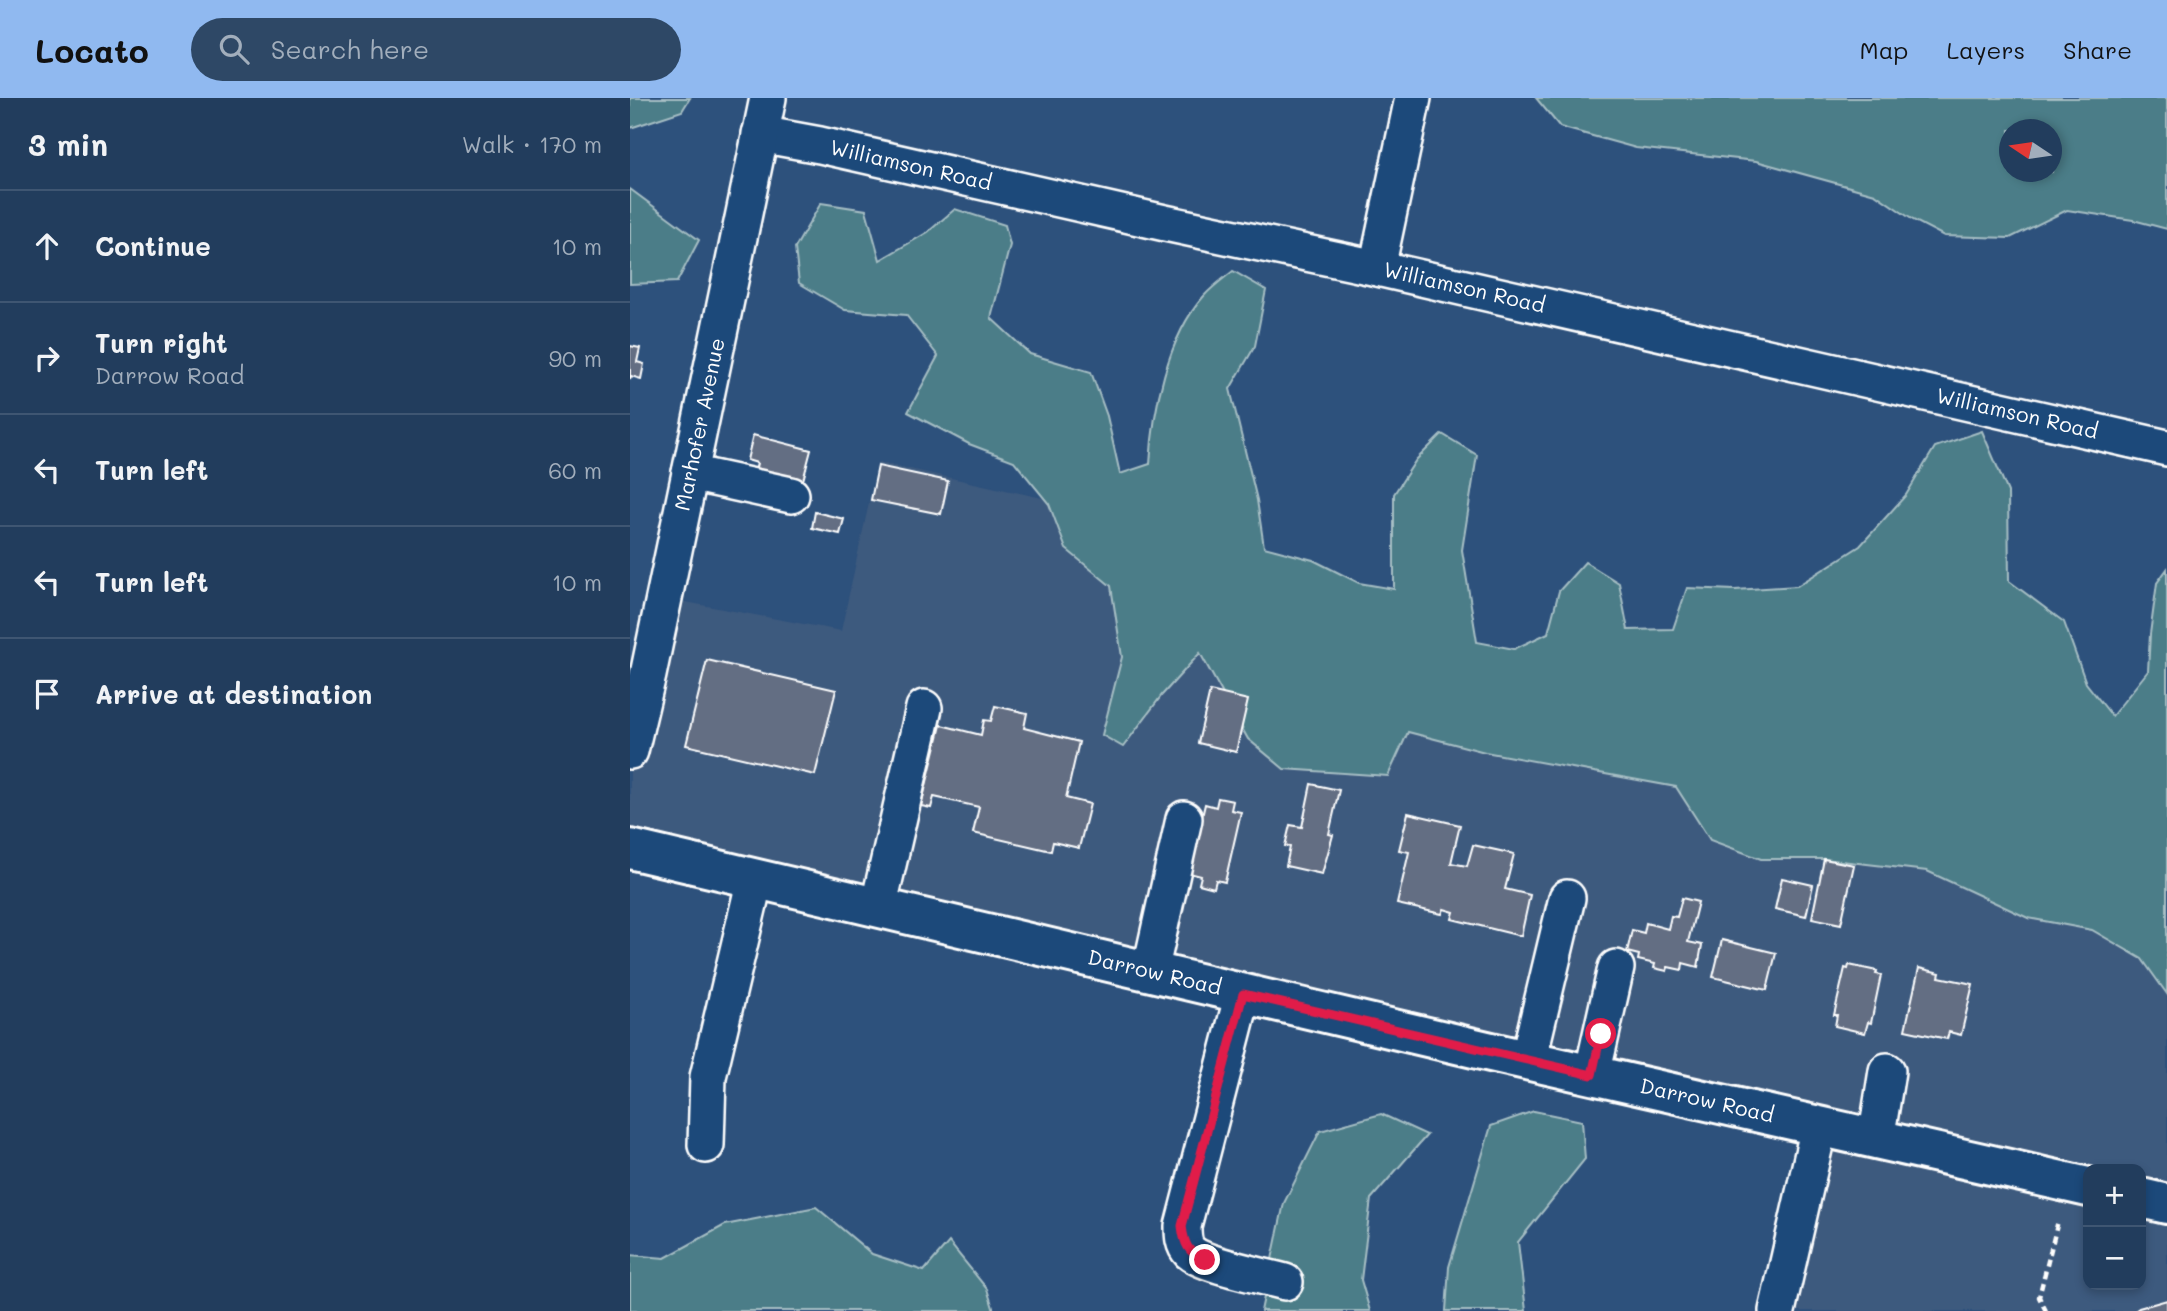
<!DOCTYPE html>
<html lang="en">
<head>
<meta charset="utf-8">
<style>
  body { margin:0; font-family:Mali,sans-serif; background:#2e4866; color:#f1f3f6 }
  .controls { position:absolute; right:21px; bottom:21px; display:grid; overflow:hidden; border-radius:14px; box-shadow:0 4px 10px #0003 }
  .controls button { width:63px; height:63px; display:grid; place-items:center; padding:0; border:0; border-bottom:2px solid #3f5672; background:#223d5d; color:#f1f3f6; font:35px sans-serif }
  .compass { position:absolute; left:1369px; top:21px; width:63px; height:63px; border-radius:50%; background:#223d5d; box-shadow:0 4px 10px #0003; rotate:283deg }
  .stop { position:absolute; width:21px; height:21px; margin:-16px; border:5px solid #e11d48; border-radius:50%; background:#fff }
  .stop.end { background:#e11d48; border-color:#fff; box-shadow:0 2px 7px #0008 }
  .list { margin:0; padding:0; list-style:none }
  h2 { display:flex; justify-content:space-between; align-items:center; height:91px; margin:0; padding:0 28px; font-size:30px }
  h2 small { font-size:23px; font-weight:400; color:#a2aebc }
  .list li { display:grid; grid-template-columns:46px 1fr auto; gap:21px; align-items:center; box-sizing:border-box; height:112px; padding:0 28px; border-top:2px solid #3f5672 }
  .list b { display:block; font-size:26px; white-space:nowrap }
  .list p { margin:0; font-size:23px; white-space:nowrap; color:#a2aebc }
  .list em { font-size:23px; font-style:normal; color:#a2aebc }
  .icon { flex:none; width:38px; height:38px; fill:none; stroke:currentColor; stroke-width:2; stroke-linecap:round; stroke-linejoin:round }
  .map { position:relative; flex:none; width:1537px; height:1213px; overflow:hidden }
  header { display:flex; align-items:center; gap:42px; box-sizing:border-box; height:98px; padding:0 35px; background:#90b9f0; color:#111 }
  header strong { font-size:33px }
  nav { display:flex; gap:38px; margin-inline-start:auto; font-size:24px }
  .search { width:490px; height:63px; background:#2e4866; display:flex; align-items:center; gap:18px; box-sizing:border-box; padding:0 24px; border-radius:38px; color:#a2aebc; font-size:26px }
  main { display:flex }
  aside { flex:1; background:#223d5d }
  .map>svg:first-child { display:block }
  .built { fill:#3e5a7e; fill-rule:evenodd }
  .green { fill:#4c7d88; stroke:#a6bec4; stroke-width:2; fill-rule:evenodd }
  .building { fill:#646e83; stroke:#fff; stroke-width:2 }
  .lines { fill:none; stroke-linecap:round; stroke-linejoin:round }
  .minor-casing { stroke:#fff; stroke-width:40 }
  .major-casing { stroke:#fff; stroke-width:44 }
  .path { stroke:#fff; stroke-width:4.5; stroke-dasharray:7 5; stroke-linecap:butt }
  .minor { stroke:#1f4a7a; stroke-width:35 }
  .major { stroke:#1f4a7a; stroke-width:38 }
  .route { stroke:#e11d48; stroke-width:9 }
  .labels { text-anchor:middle; stroke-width:7; stroke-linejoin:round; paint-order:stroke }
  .street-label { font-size:21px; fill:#fff; stroke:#1f4a7a }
</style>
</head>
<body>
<header>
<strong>Locato</strong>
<div class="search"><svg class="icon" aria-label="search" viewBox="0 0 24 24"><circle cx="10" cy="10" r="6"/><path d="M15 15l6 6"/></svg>Search here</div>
<nav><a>Map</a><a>Layers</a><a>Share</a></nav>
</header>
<main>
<aside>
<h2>3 min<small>Walk · 170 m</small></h2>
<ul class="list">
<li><svg class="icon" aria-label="ahead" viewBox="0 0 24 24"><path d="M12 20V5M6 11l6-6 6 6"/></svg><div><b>Continue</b></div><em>10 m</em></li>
<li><svg class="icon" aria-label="right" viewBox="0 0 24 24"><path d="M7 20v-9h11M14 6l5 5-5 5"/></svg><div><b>Turn right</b><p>Darrow Road</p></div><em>90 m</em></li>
<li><svg class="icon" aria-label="left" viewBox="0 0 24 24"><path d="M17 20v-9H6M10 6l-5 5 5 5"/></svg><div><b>Turn left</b></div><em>60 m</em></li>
<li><svg class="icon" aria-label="left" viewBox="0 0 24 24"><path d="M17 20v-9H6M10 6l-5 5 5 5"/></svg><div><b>Turn left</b></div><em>10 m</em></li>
<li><svg class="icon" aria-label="arrive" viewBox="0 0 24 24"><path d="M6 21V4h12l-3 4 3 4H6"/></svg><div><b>Arrive at destination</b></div></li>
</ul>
</aside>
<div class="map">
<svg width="1537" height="1213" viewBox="0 0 1537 1213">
  <rect width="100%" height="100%" fill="#2d517c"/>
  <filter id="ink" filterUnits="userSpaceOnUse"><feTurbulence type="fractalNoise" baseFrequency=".0143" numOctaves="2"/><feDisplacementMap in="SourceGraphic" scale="14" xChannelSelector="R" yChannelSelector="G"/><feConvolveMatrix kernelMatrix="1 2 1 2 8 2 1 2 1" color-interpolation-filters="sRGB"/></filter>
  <g filter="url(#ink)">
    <path class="built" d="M 248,364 L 554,431 L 544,525 L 1537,803 L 1537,1213 L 1147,1213 L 1189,1029 L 0,761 L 0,639 L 34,500 L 211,533 ZM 1458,1071 L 1511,1071 L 1511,1187 L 1458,1187 Z"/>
    <g class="green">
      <polygon points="0,0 60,0 52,13 0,30"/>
      <path d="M 906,0 L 1537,0 L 1537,131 L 1503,122 L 1437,112 L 1380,140 L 1314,138 L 1283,122 L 1245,96 L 1126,63 L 1006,50 L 930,29 ZM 1380,32 L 1422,32 L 1422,74 L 1380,74 Z"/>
      <polygon points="0,91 69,142 47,184 0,186"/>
      <path d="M 191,105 L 236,112 L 250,162 L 298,134 L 325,111 L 375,127 L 380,147 L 361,220 L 400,256 L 461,274 L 477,318 L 490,376 L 520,366 C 523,312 537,239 574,198 C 582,189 593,181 603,173 L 636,192 L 625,248 L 600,291 L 627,402 L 634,449 L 683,462 L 729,485 L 764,491 L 764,396 L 786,362 L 812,336 L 847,357 L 832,452 L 847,544 L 884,551 L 918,535 L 929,493 L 955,464 L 989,485 L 998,532 L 1043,531 L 1057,490 L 1105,492 L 1167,488 L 1230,448 L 1276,397 L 1305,349 L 1352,333 L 1378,394 L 1379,483 L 1434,524 L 1456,585 L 1482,618 L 1518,573 L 1520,536 L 1527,485 L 1537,471 L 1537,896 L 1512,861 L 1462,832 L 1398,820 L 1297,773 L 1194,761 L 1131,761 L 1080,742 L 1046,689 L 855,654 L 778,634 L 758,678 L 654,671 L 618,641 L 570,555 L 532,597 L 493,649 L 472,637 L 492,559 L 481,488 L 436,451 L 419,406 L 384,363 L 339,346 L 278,314 L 308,258 L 276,217 L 215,212 L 169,185 L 165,150 Z"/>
      <polygon points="904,1013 952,1023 955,1061 888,1144 896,1213 816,1213 819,1169 861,1028"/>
      <polygon points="751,1016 797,1037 741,1101 731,1182 740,1213 631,1213 654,1105 690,1033"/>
      <polygon points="186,1109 242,1156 294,1173 319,1144 357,1191 364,1213 0,1213 0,1157 35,1160 95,1127"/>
    </g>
    <g class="building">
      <polygon points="0,248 10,250 7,264 14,266 11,281 1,278 0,281"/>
      <polygon points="123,337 181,352 171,390 124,378 127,365 117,362"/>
      <polygon points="248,368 318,383 311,416 241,402"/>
      <polygon points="185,414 214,421 210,436 182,430"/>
      <polygon points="77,562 206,592 185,677 56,647"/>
      <polygon points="580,593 618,602 606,654 568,645"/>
      <polygon points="365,608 397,615 394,630 449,644 436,700 460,706 449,750 423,744 421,753 343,735 349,709 304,699 301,710 291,708 311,627 351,637 354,622 361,623"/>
      <polygon points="681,686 709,692 699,736 703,737 692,776 656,768 660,749 655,748 660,727 672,729"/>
      <polygon points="588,700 603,703 601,712 611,714 595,784 586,782 584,790 569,786 571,778 559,775 575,706 586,709"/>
      <polygon points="778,715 830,727 821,765 837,768 843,747 884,756 875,791 900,797 891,838 822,821 824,814 814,811 812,816 767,806 779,754 769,752"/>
      <polygon points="1194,761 1224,767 1211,826 1182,820"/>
      <polygon points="1152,780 1183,787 1176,818 1145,811"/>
      <polygon points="1052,800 1068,804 1058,844 1072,847 1068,869 1053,865 1052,872 1038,869 1037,873 1024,870 1025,866 1008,862 1009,857 997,854 1002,832 1014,835 1016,825 1038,831 1041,818 1047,819"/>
      <polygon points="1092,842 1146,855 1137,892 1083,879"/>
      <polygon points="1219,867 1247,873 1246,876 1251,877 1241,925 1238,924 1235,935 1205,928 1207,917 1204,917 1215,870 1218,871"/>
      <polygon points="1289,870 1310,875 1309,879 1343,886 1331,937 1319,934 1317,941 1275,932"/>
      <polygon points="1537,1202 1537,1213 1505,1213 1509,1210"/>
    </g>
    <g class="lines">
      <defs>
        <g id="minor">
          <path id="s1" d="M 130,36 L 190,47 L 535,125 L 747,170 L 1537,350"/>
          <polyline points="747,170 783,0"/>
          <polyline points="60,375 161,397"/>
          <path id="s2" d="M 0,653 L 18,577 L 138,0"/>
          <polyline points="248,810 294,610"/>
          <polyline points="520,874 554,721"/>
          <path d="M 613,896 L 553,1128 C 553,1137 553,1147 560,1154 C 574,1167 634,1178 655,1184"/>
          <polyline points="898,963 937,800"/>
          <polyline points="962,977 986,870"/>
          <polyline points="1246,1042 1257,973"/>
          <polyline points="76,1047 78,979 125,781"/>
          <polyline points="1147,1213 1189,1029"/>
        </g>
        <g id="major">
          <path id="s3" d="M 0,751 L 861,954 L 1458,1089"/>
          <polyline points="1511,1100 1537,1106"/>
        </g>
      </defs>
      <use href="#minor" class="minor-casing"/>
      <use href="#major" class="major-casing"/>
      <polyline class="path" points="1416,1213 1409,1199 1428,1123"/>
      <use href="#minor" class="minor"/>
      <use href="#major" class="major"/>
    </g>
  </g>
  <g class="lines" filter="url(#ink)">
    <path class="route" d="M 575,1162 C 558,1155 554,1146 552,1128 L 613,896 L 962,977 L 971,936"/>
  </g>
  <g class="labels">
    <g class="street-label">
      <text dy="7" stroke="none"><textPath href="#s1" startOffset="154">Williamson Road</textPath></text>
      <text dy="7" stroke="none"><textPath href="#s1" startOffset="721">Williamson Road</textPath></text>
      <text dy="7" stroke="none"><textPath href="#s1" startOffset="1288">Williamson Road</textPath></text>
      <text dy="7" stroke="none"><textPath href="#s2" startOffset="334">Marhofer Avenue</textPath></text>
      <text dy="7" stroke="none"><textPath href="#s3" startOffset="539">Darrow Road</textPath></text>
      <text dy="7" stroke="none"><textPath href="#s3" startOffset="1106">Darrow Road</textPath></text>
    </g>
  </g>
</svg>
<div class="controls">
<button>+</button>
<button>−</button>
</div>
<svg class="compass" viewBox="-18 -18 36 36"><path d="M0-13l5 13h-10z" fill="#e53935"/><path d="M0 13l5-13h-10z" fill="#a2aebc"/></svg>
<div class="stop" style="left:971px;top:936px"></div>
<div class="stop end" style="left:575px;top:1162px"></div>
</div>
</main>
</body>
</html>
